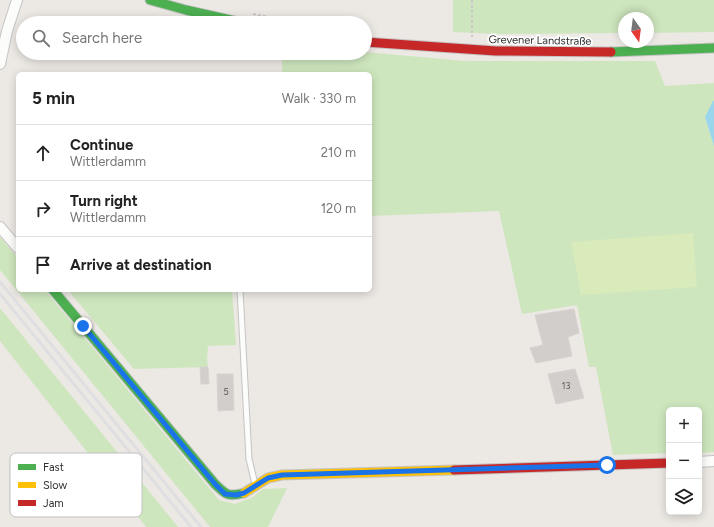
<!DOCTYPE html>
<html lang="en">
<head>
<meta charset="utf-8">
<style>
  body { margin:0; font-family:Figtree,sans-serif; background:#f2f2f2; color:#222 }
  .controls { position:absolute; right:12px; bottom:12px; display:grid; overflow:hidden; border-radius:6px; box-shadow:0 2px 10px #0003 }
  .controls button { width:36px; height:36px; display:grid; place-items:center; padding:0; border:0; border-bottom:1px solid #e0e0e0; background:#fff; color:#222; font:20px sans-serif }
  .compass { position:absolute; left:618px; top:12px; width:36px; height:36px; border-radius:50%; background:#fff; box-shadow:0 2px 10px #0003; rotate:166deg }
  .stop { position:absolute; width:12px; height:12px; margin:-9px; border:3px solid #1a73e8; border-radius:50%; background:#fff }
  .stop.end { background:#1a73e8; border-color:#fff; box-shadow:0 1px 4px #0008 }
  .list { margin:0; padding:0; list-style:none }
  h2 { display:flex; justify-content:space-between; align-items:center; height:52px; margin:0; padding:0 16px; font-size:17px }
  h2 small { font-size:13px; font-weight:400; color:#767676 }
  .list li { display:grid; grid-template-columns:26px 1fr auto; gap:12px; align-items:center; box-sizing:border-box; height:56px; padding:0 16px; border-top:1px solid #e0e0e0 }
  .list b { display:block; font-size:15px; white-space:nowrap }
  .list p { margin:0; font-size:13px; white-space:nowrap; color:#767676 }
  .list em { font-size:13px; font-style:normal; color:#767676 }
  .icon { flex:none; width:22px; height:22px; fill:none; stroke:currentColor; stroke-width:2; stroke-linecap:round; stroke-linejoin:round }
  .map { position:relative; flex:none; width:714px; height:527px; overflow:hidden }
  .search { position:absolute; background:#fff; box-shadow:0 2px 10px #0003; left:16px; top:16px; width:356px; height:44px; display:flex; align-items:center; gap:10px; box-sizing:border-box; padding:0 14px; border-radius:22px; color:#767676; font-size:15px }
  .panel { position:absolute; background:#fff; box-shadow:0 2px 10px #0003; left:16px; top:72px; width:356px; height:220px; border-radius:6px }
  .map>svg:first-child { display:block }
  .green { fill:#cee6be }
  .pitch { fill:#d9eabb }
  .water { fill:#99d6ec }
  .building { fill:#d1cecb; stroke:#d7d4d0 }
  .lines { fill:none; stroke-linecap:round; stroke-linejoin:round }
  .lane-casing { stroke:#c5c4c5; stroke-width:7 }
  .street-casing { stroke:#c5c4c5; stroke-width:12 }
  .fast-casing { stroke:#c5c4c5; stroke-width:11 }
  .slow-casing { stroke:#c5c4c5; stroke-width:11 }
  .jam-casing { stroke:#c5c4c5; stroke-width:11 }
  .path { stroke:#c9c9c8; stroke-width:2; stroke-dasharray:3 2; stroke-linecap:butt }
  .lane { stroke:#fcfcfb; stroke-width:5 }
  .street { stroke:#fcfcfb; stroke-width:10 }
  .fast { stroke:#4caf50; stroke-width:9 }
  .slow { stroke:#ffc107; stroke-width:9 }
  .jam { stroke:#c62828; stroke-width:9 }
  .rail { stroke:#dfdfe1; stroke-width:3 }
  .route { stroke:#1a73e8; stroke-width:5 }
  .labels { text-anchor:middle; stroke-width:3.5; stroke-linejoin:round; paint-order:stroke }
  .number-label { font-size:9px; fill:#585857 }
  .street-label { font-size:11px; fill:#2e2e2e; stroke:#fff }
  .key { fill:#fff; stroke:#c0c0c0; stroke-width:1 }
  .key-label { font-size:11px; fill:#2e2e2e }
</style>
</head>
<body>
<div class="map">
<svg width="714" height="527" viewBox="0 0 714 527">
  <rect width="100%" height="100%" fill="#ece8e4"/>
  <g class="green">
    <polygon points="453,0 714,0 714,32 648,33 648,18 624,18 624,33 498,34 453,32"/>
    <polygon points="365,52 465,61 655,61 665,86 714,83 714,101 705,117 714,146 714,452 699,453 699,410 669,410 669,453 613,455 596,367 589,367 577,305 522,314 499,211 370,216 370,74 282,74 282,53 365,53"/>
    <polygon points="0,237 18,258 18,290 45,290 219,500 235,504 253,497 263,489 287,488 268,527 210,527 0,270"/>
    <polygon points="68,290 232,290 236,345 208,346 207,359 208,367 134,369"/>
    <polygon points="0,308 178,527 146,527 0,341"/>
  </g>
  <polygon class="pitch" points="693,233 697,287 581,295 571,242"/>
  <polygon class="water" points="713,101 714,101 714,146 705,117"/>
  <g class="building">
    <polygon points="574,309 579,333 568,337 572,356 536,363 530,348 543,345 535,315"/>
    <polygon points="200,367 208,367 209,384 201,384"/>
    <polygon points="575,369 584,398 556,404 548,374"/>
    <polygon points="217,374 233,374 234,410 218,411"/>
  </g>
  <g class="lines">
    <defs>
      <polyline id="lane" points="240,290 249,459 255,484"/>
      <g id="street">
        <polyline points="0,64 7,31 17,0"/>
        <polyline points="0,227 18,248"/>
        <polyline points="699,462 714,461"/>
      </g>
      <g id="fast">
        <polyline points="150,0 186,10 244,23"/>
        <polyline points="611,52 714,48"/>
        <path d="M 53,290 L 215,484 C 226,495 228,497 244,493"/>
      </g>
      <polyline id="slow" points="244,493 268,478 282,475 454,470"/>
      <g id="jam">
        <polyline points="365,42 496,51 611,52"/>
        <polyline points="454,470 669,463"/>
      </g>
    </defs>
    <use href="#lane" class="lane-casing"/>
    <use href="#street" class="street-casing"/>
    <use href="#fast" class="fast-casing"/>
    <use href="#slow" class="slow-casing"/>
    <use href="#jam" class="jam-casing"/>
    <g class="path">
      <polyline points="472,0 472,37"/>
      <polyline points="253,14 302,23"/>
    </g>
    <use href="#lane" class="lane"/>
    <use href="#street" class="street"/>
    <use href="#fast" class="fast"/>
    <use href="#slow" class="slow"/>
    <use href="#jam" class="jam"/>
    <g class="rail">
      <polyline points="0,282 201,527"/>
      <polyline points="0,294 191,527"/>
    </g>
  </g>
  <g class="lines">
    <polyline class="route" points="83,326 215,484 225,494 236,495 244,493 268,478 282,475 607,465"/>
  </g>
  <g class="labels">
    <g class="number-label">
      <text x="566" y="389">13</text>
      <text x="226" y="395">5</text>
    </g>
    <g class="street-label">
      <text transform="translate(540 40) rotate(1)" y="4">Grevener Landstraße</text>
    </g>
  </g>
  <rect x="10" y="453" width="132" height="64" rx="6" class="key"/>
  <rect x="18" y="464" width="18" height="6" fill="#4caf50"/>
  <rect x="18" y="482" width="18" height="6" fill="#ffc107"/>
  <rect x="18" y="500" width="18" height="6" fill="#c62828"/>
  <g class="key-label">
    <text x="43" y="471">Fast</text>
    <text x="43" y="489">Slow</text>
    <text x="43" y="507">Jam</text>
  </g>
</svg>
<div class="controls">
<button>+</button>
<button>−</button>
<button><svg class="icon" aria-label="layers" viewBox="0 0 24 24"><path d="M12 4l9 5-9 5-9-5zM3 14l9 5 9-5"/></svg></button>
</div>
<svg class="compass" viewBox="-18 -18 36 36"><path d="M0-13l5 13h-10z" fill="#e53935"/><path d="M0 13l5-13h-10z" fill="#767676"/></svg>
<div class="stop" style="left:607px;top:465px"></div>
<div class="stop end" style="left:83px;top:326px"></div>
<div class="search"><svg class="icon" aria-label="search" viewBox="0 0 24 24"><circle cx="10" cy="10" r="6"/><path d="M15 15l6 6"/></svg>Search here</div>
<section class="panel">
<h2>5 min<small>Walk · 330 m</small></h2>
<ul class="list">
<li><svg class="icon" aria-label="ahead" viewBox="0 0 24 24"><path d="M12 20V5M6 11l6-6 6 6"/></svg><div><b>Continue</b><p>Wittlerdamm</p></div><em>210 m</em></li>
<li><svg class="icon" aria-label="right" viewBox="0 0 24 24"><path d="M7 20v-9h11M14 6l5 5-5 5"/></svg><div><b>Turn right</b><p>Wittlerdamm</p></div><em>120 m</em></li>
<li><svg class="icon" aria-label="arrive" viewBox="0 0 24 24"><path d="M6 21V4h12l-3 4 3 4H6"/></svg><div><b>Arrive at destination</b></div></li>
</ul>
</section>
</div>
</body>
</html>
